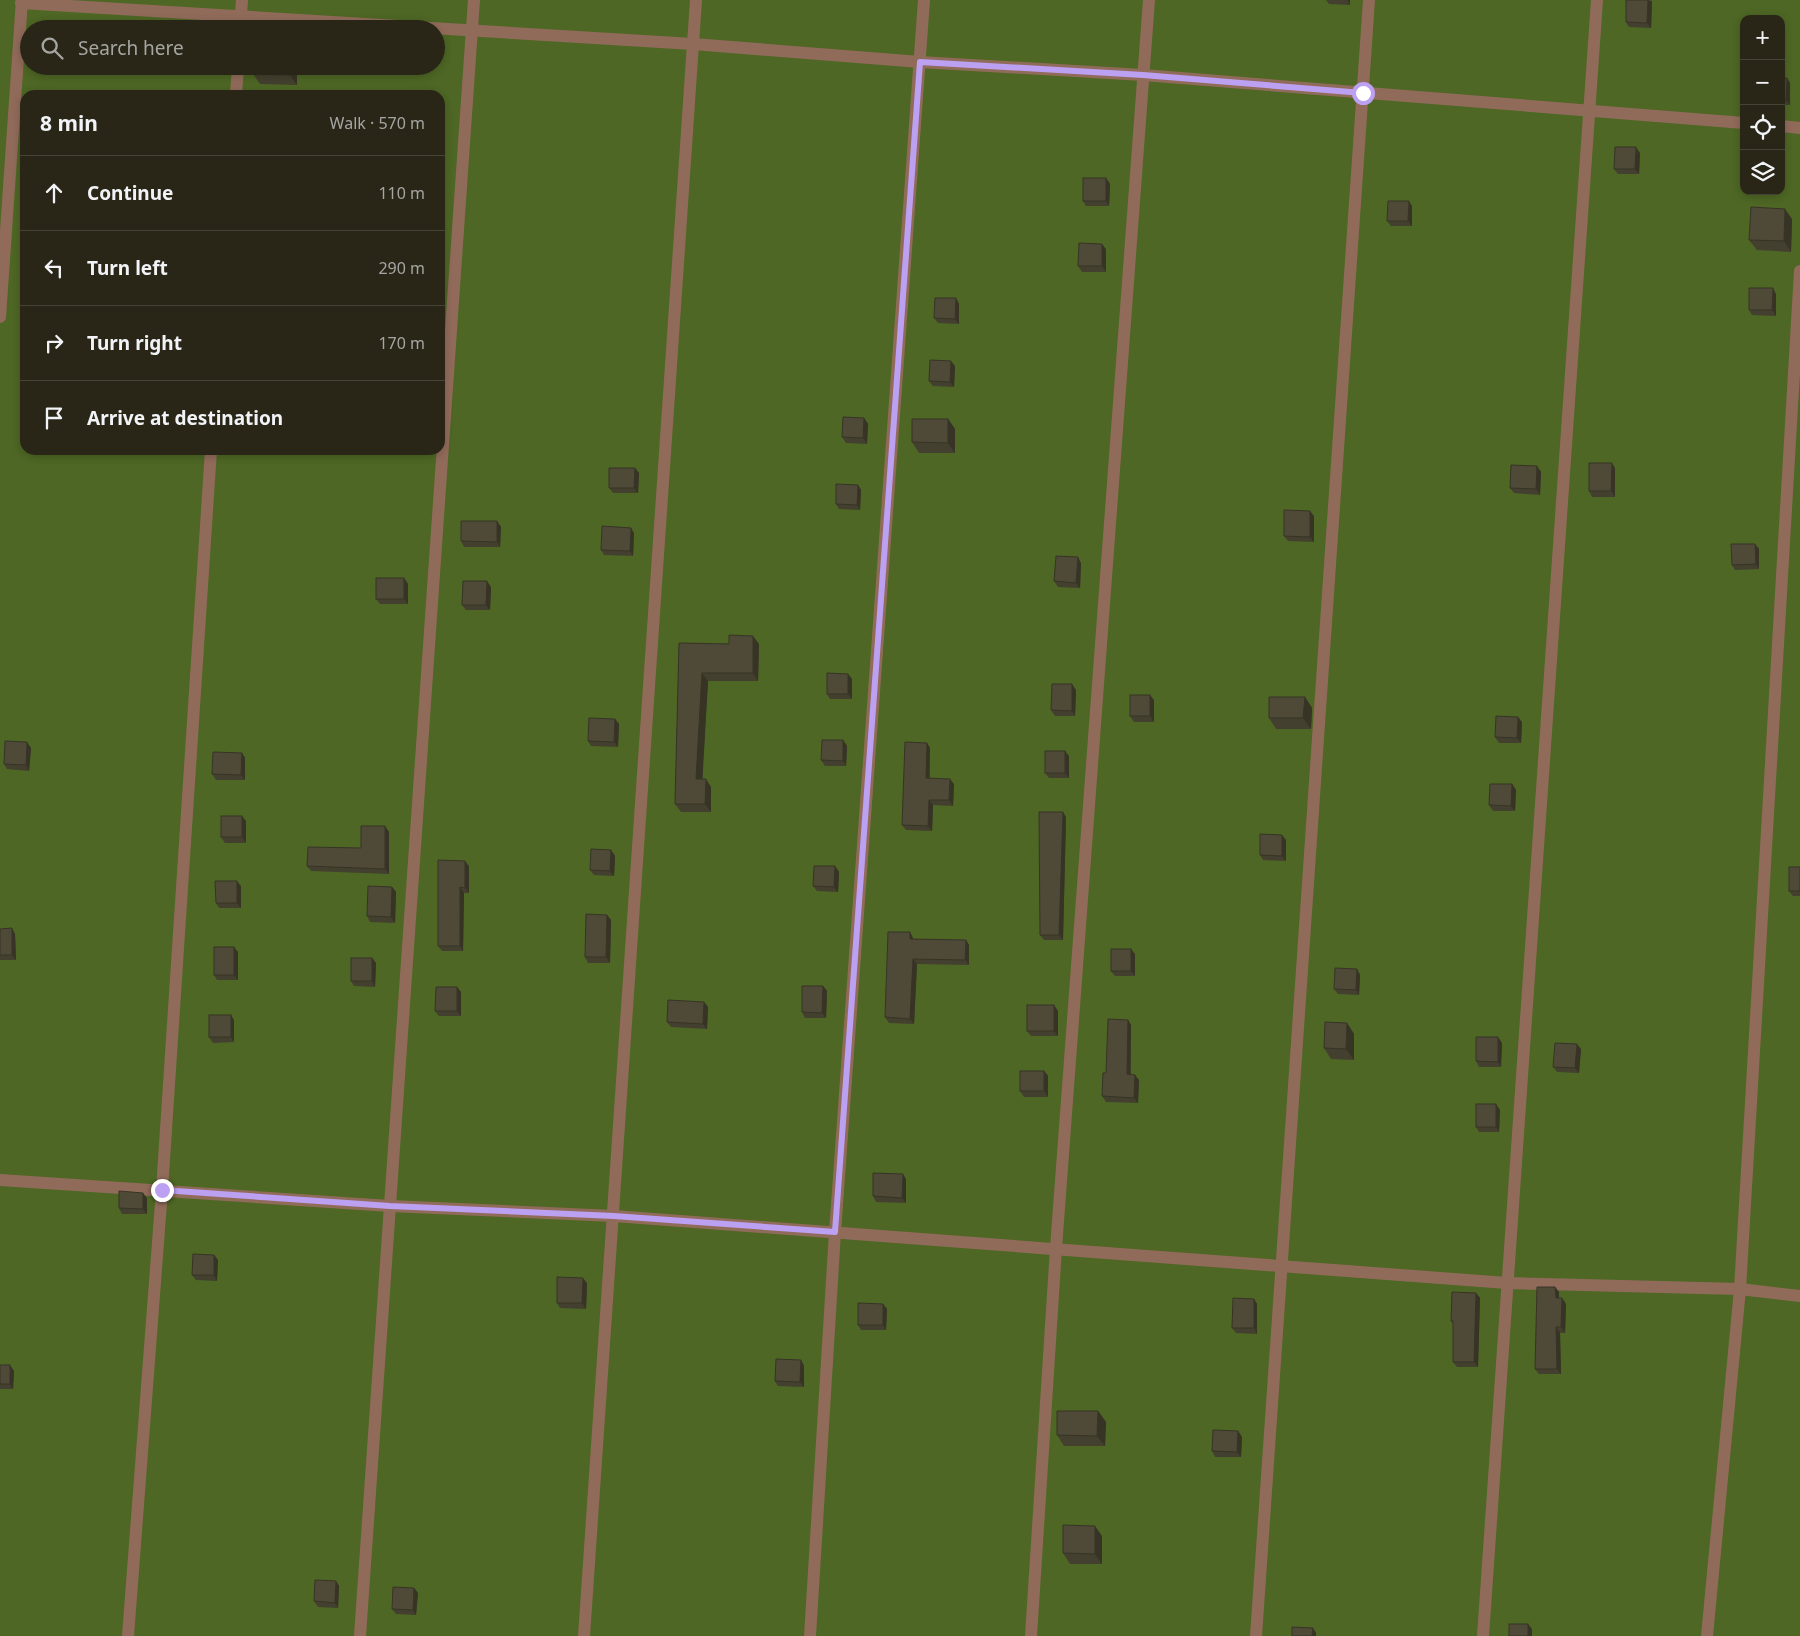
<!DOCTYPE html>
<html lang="en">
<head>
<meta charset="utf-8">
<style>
  body { margin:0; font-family:"Noto Sans",sans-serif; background:#353225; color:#f1f3f6 }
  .controls { position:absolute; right:15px; top:15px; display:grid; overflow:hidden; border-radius:10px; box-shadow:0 2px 8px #0003 }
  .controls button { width:45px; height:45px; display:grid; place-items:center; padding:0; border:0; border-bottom:1px solid #454337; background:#292618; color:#f1f3f6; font:25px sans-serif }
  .stop { position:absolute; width:15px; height:15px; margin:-11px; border:4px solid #bca0f2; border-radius:50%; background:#fff }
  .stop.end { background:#bca0f2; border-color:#fff; box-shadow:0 1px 5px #0008 }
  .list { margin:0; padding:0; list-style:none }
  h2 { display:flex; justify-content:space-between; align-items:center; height:65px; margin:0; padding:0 20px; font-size:21px }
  h2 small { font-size:16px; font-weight:400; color:#a5a5a2 }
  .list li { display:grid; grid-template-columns:32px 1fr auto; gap:15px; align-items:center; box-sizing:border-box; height:75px; padding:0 20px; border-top:1px solid #454337 }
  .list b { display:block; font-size:19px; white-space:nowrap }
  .list em { font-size:16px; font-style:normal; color:#a5a5a2 }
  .icon { flex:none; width:28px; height:28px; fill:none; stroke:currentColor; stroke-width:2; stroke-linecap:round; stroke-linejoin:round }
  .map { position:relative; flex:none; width:1800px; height:1636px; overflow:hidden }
  .search { position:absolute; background:#292618; box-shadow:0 2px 8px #0003; left:20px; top:20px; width:425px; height:55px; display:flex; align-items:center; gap:12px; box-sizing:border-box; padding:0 18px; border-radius:28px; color:#a5a5a2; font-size:19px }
  .panel { position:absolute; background:#292618; box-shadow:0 2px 8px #0003; left:20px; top:90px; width:425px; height:365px; border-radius:15px }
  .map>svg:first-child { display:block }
  .green { fill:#4e6724; fill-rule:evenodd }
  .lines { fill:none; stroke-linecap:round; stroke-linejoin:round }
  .minor { stroke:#916b5a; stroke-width:12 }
  .wall { fill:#44402f }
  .shaded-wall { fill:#373426 }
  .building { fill:#4f4a37; stroke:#373426 }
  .route { stroke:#bca0f2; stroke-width:6 }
</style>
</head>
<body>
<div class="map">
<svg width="1800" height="1636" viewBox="0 0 1800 1636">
  <rect width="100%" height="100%" fill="#373320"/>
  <path class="green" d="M 0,0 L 1800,0 L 1800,1636 L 0,1636 ZM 1744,19 L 1781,19 L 1781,191 L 1744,191 ZM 29,29 L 436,29 L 436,66 L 29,66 ZM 25,95 L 440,95 L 440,450 L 25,450 Z"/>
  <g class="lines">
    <g class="minor">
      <polyline points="21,3 693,44 920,62 1143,75 1744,123"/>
      <polyline points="240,29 242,0"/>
      <polyline points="236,95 238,66"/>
      <polyline points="1781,126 1800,128"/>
      <polyline points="0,317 22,0"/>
      <polyline points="0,1180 390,1206 614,1216 1507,1283 1740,1289 1800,1296"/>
      <polyline points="128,1636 162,1190 211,450"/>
      <polyline points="360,1636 474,0"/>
      <polyline points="584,1636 696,0"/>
      <polyline points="810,1636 835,1232 924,0"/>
      <polyline points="1031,1636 1056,1248 1149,0"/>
      <polyline points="1256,1636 1369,0"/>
      <polyline points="1483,1636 1597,0"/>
      <polyline points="1707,1636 1740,1289 1800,271"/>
    </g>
  </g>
  <g class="wall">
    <polygon points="1326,0 1350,0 1350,5 1329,4"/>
    <polygon points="1652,1 1651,28 1629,27 1626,22"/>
    <polygon points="297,66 297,85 260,84 253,74"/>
    <polygon points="1781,78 1790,83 1790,105 1781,105"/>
    <polygon points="1640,153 1639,174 1618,174 1614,169"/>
    <polygon points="1106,178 1110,184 1109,206 1086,206 1083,201"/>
    <polygon points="1412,206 1412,226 1391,226 1387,221"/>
    <polygon points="1792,219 1791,252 1757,250 1749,240"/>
    <polygon points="1106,249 1106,272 1082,272 1078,266"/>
    <polygon points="1776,294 1776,316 1752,315 1749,310"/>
    <polygon points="956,298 959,304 959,324 938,323 934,318"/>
    <polygon points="955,366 954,387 933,386 929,381"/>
    <polygon points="864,418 868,424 867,444 846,443 842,437"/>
    <polygon points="948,419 955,429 955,453 919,453 912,442"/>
    <polygon points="1537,466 1541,472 1540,495 1514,493 1510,488"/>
    <polygon points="635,468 639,473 638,493 613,493 609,488"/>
    <polygon points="1615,468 1615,497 1592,497 1589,491"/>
    <polygon points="858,485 861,490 860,510 839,509 836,504"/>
    <polygon points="1314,516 1314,542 1288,541 1284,536"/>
    <polygon points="497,521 501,527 500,547 464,547 461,541"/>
    <polygon points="634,533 633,556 604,555 601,550"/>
    <polygon points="1755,544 1759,549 1759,569 1735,570 1732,565"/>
    <polygon points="1081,563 1080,588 1058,587 1054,581"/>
    <polygon points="404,578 408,584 408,604 380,604 376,599"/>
    <polygon points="491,587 490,610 466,610 462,605"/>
    <polygon points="679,643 729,644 759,644 758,681 708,681 702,779 711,787 711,812 681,812 675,804"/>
    <polygon points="848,674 852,679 852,699 830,699 827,694"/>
    <polygon points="1076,690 1075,716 1055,716 1051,710"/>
    <polygon points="1305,697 1312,708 1311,729 1276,729 1269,718"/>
    <polygon points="1154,700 1154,722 1134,722 1130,716"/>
    <polygon points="615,719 619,724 618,747 591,746 588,741"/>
    <polygon points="1522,722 1521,743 1499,743 1495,737"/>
    <polygon points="843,740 847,746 846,766 825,766 821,760"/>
    <polygon points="927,743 930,748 930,779 954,784 953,806 933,805 932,831 906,830 902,825"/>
    <polygon points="31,748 29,771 7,769 4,764"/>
    <polygon points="242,753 245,758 245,780 216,780 212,774"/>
    <polygon points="1069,756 1069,778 1049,778 1045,773"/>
    <polygon points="1512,784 1516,790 1515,811 1493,811 1489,805"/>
    <polygon points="1066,817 1063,940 1044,940 1040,935"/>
    <polygon points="246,821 246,843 225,843 221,837"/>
    <polygon points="385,826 389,832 389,874 311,871 307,866 361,848"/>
    <polygon points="1286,840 1286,861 1263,860 1260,855"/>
    <polygon points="611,850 615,856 614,876 594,875 590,870"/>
    <polygon points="438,860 469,866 469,893 464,893 463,951 442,951 438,946"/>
    <polygon points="835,866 839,872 838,892 817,891 813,886"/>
    <polygon points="1800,867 1800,896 1793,896 1789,891"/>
    <polygon points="241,886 241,908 219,908 216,903"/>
    <polygon points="392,887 396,892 395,923 370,922 367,916"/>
    <polygon points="607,915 611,920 610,963 588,963 585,957"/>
    <polygon points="0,929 15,934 16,960 0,960"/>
    <polygon points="910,932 913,939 966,940 969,945 969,965 917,964 914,1024 889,1023 885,1017"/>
    <polygon points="238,952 238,980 217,980 214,975"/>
    <polygon points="1135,954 1135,976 1115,976 1111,971"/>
    <polygon points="372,958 376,963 375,987 354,986 351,981"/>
    <polygon points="1357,969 1360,975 1359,995 1338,994 1334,989"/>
    <polygon points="823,986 827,991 826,1018 805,1018 802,1012"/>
    <polygon points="457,987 461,992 461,1016 439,1016 435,1011"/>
    <polygon points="704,1002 708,1007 707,1029 671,1027 667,1022"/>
    <polygon points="1058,1011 1058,1036 1031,1036 1027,1031"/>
    <polygon points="234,1020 234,1042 213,1043 209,1037"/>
    <polygon points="1128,1020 1131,1025 1131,1074 1139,1080 1138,1103 1106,1102 1102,1096 1106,1073"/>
    <polygon points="1347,1023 1354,1034 1354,1060 1331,1059 1324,1048"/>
    <polygon points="1502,1043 1501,1067 1479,1067 1476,1061"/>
    <polygon points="1581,1049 1579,1073 1557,1072 1553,1067"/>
    <polygon points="1044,1071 1048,1076 1048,1097 1024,1097 1020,1091"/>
    <polygon points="1500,1110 1499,1132 1479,1132 1476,1127"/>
    <polygon points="906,1179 906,1203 876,1202 873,1196"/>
    <polygon points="147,1198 147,1214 122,1214 119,1208"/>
    <polygon points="214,1255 218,1260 217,1281 196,1280 192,1275"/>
    <polygon points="587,1283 586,1309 560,1308 557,1303"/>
    <polygon points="1555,1287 1559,1292 1559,1298 1562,1298 1566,1304 1565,1333 1560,1333 1561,1374 1539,1374 1535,1369"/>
    <polygon points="1476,1293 1480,1298 1478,1367 1457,1367 1453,1362 1453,1324 1451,1321"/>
    <polygon points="1254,1299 1257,1304 1257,1334 1236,1333 1232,1328"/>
    <polygon points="883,1304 887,1309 886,1330 861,1330 858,1325"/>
    <polygon points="801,1360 804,1366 804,1387 778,1386 775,1381"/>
    <polygon points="0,1365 14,1371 13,1389 0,1389"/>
    <polygon points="1098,1411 1106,1422 1105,1446 1064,1446 1057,1435"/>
    <polygon points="1238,1431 1242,1437 1241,1457 1215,1457 1212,1451"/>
    <polygon points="1102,1536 1102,1564 1070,1564 1063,1553"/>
    <polygon points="336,1581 339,1586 338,1608 318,1607 314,1601"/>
    <polygon points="414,1588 418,1593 416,1615 396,1614 392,1609"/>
  </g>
  <g class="shaded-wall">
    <polygon points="1347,0 1350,0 1350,5"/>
    <polygon points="1648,0 1652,1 1651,28 1647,23"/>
    <polygon points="290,66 297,66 297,85 290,75"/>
    <polygon points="1787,78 1790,83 1790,105 1786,100"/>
    <polygon points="1636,147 1640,153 1639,174 1635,169"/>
    <polygon points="1106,178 1110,184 1109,206 1106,201"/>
    <polygon points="1409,201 1412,206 1412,226 1408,221"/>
    <polygon points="1785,209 1792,219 1791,252 1784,241"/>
    <polygon points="1102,244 1106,249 1106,272 1102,266"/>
    <polygon points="1773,288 1776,294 1776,316 1772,310"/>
    <polygon points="956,298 959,304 959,324 955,319"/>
    <polygon points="951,361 955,366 954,387 950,382"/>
    <polygon points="864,418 868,424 867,444 863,438"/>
    <polygon points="948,419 955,429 955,453 948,443"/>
    <polygon points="1612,463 1615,468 1615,497 1611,491"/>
    <polygon points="1537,466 1541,472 1540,495 1536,489"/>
    <polygon points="635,468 639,473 638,493 634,488"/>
    <polygon points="858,485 861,490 860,510 857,505"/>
    <polygon points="1310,511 1314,516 1314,542 1310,537"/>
    <polygon points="497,521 501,527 500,547 497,542"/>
    <polygon points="631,528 634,533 633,556 630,551"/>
    <polygon points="1755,544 1759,549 1759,569 1756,564"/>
    <polygon points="1078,557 1081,563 1080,588 1076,583"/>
    <polygon points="404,578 408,584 408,604 404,599"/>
    <polygon points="487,581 491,587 490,610 486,605"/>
    <polygon points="753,636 759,644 758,681 753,673"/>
    <polygon points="702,673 708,681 702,787 696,779"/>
    <polygon points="848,674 852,679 852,699 848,694"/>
    <polygon points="1072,684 1076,690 1075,716 1072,711"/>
    <polygon points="1150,695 1154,700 1154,722 1150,716"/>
    <polygon points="1305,697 1312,708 1311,729 1303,718"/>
    <polygon points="1518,717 1522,722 1521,743 1517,738"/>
    <polygon points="615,719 619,724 618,747 614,742"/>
    <polygon points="843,740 847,746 846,766 843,761"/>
    <polygon points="27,742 31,748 29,771 26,765"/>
    <polygon points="927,743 930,748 929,784 926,778"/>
    <polygon points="1065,751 1069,756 1069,778 1065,773"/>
    <polygon points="242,753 245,758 245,780 241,775"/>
    <polygon points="706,779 711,787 711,812 705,804"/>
    <polygon points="950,779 954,784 953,806 949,800"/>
    <polygon points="1512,784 1516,790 1515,811 1511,806"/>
    <polygon points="929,800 933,805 932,831 928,826"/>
    <polygon points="1063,812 1066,817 1063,940 1059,935"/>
    <polygon points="242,816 246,821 246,843 242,837"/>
    <polygon points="385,826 389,832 389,874 385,869"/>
    <polygon points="1282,835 1286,840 1286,861 1282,856"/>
    <polygon points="611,850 615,856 614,876 610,871"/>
    <polygon points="465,861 469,866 469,893 465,888"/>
    <polygon points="835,866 839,872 838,892 834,887"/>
    <polygon points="237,881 241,886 241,908 237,903"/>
    <polygon points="392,887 396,892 395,923 391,917"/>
    <polygon points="460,887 464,893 463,951 460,946"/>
    <polygon points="607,915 611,920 610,963 606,957"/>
    <polygon points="12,928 15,934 16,960 12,955"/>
    <polygon points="910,932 913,938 913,944 910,939"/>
    <polygon points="966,940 969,945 969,965 965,960"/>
    <polygon points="234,947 238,952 238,980 234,975"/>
    <polygon points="1131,949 1135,954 1135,976 1131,971"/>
    <polygon points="372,958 376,963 375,987 372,981"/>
    <polygon points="913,959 917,964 914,1024 910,1019"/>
    <polygon points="1357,969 1360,975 1359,995 1356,990"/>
    <polygon points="823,986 827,991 826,1018 822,1013"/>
    <polygon points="457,987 461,992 461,1016 457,1011"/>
    <polygon points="704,1002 708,1007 707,1029 703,1024"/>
    <polygon points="1054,1005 1058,1011 1058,1036 1054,1031"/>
    <polygon points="231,1015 234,1020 234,1042 231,1037"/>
    <polygon points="1128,1020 1131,1025 1130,1080 1127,1074"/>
    <polygon points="1347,1023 1354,1034 1354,1060 1346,1049"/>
    <polygon points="1498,1037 1502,1043 1501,1067 1498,1062"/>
    <polygon points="1577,1044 1581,1049 1579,1073 1575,1068"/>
    <polygon points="1044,1071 1048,1076 1048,1097 1044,1091"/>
    <polygon points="1135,1075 1139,1080 1138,1103 1134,1098"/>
    <polygon points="1496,1104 1500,1110 1499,1132 1496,1127"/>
    <polygon points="903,1174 906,1179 906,1203 902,1198"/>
    <polygon points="143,1193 147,1198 147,1214 143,1209"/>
    <polygon points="214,1255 218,1260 217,1281 214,1275"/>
    <polygon points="583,1278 587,1283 586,1309 582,1303"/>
    <polygon points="1555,1287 1559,1292 1559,1304 1556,1298"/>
    <polygon points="1476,1293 1480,1298 1478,1367 1474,1362"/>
    <polygon points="1562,1298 1566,1304 1565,1333 1561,1327"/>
    <polygon points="1254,1299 1257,1304 1257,1334 1254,1328"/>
    <polygon points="883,1304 887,1309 886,1330 883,1325"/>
    <polygon points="1556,1327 1560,1333 1561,1374 1557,1369"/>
    <polygon points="801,1360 804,1366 804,1387 800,1382"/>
    <polygon points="10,1365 14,1371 13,1389 10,1384"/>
    <polygon points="1098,1411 1106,1422 1105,1446 1097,1436"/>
    <polygon points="1238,1431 1242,1437 1241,1457 1237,1452"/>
    <polygon points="1095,1526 1102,1536 1102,1564 1095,1554"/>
    <polygon points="336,1581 339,1586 338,1608 335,1603"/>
    <polygon points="414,1588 418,1593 416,1615 413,1610"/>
    <polygon points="1528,1624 1532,1629 1532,1636 1528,1636"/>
    <polygon points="1313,1628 1316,1633 1316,1636 1312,1636"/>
  </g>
  <g class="building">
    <polygon points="1626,0 1648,0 1647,23 1626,22"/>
    <polygon points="253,66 290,66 290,75 253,74"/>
    <polygon points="1781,78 1787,78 1786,100 1781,100"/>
    <polygon points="1615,147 1636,147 1635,169 1614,169"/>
    <rect x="1083" y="178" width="23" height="23"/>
    <polygon points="1388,201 1409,201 1408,221 1387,221"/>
    <polygon points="1751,207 1785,209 1784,241 1749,240"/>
    <polygon points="1079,243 1102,244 1102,266 1078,266"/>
    <polygon points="1749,288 1773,288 1772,310 1749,310"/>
    <polygon points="935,298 956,298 955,319 934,318"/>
    <polygon points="930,360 951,361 950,382 929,381"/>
    <polygon points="843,417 864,418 863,438 842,437"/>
    <polygon points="912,419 948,419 948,443 912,442"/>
    <polygon points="1589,463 1612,463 1611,491 1589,491"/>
    <polygon points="1511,465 1537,466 1536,489 1510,488"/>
    <polygon points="609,468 635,468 634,488 609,488"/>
    <polygon points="836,484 858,485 857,505 836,504"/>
    <polygon points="1284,510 1310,511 1310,537 1284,536"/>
    <polygon points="461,521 497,521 497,542 461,541"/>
    <polygon points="602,526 631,528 630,551 601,550"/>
    <polygon points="1731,544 1755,544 1756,564 1732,565"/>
    <polygon points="1056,556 1078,557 1076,583 1054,581"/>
    <rect x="376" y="578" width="28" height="21"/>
    <polygon points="463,581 487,581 486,605 462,605"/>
    <polygon points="729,635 753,636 753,673 702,673 696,779 706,779 705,804 675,804 679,643 729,644"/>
    <polygon points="827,673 848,674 848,694 827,694"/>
    <polygon points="1052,684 1072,684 1072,711 1051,710"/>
    <rect x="1130" y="695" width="20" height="21"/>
    <polygon points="1269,697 1305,697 1303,718 1269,718"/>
    <polygon points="1496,716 1518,717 1517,738 1495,737"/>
    <polygon points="589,718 615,719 614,742 588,741"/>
    <polygon points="822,740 843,740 843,761 821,760"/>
    <polygon points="5,741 27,742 26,765 4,764"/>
    <polygon points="905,742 927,743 926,778 950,779 949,800 929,800 928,826 902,825"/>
    <rect x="1045" y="751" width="20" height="22"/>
    <polygon points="213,752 242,753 241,775 212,774"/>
    <polygon points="1490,784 1512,784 1511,806 1489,805"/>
    <polygon points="1039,812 1063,812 1059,935 1040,935"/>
    <rect x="221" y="816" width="21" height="21"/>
    <polygon points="361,826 385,826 385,869 307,866 308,847 361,848"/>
    <polygon points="1260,834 1282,835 1282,856 1260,855"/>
    <polygon points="591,849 611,850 610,871 590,870"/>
    <polygon points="438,860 465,861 465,888 460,887 460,946 438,946"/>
    <polygon points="814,866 835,866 834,887 813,886"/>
    <rect x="1789" y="867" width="11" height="24"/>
    <polygon points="215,881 237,881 237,903 216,903"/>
    <polygon points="368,886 392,887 391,917 367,916"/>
    <polygon points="586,914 607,915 606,957 585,957"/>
    <polygon points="12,928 12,955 0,955 0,929"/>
    <polygon points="888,932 910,932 910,939 966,940 965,960 913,959 910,1019 885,1017"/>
    <rect x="214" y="947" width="20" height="28"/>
    <rect x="1111" y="949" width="20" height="22"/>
    <rect x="351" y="958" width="21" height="23"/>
    <polygon points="1335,968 1357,969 1356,990 1334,989"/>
    <polygon points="802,986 823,986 822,1013 802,1012"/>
    <polygon points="436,987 457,987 457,1011 435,1011"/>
    <polygon points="668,1000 704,1002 703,1024 667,1022"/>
    <rect x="1027" y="1005" width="27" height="26"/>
    <rect x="209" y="1015" width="22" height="22"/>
    <polygon points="1108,1019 1128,1020 1127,1074 1135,1075 1134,1098 1102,1096 1103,1073 1106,1073"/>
    <polygon points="1325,1022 1347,1023 1346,1049 1324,1048"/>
    <polygon points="1476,1037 1498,1037 1498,1062 1476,1061"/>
    <polygon points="1555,1043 1577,1044 1575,1068 1553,1067"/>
    <rect x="1020" y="1071" width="24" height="20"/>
    <rect x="1476" y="1104" width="20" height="23"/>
    <polygon points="873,1173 903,1174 902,1198 873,1196"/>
    <polygon points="119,1191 143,1193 143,1209 119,1208"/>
    <polygon points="193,1254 214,1255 214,1275 192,1275"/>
    <polygon points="557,1277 583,1278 582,1303 557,1303"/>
    <polygon points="1537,1287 1555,1287 1556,1298 1562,1298 1561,1327 1556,1327 1557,1369 1535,1369"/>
    <polygon points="1452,1292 1476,1293 1474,1362 1453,1362 1453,1321 1451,1321"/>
    <polygon points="1233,1298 1254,1299 1254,1328 1232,1328"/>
    <polygon points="858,1303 883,1304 883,1325 858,1325"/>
    <polygon points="776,1359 801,1360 800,1382 775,1381"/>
    <rect x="0" y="1365" width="10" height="19"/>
    <polygon points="1057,1411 1098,1411 1097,1436 1057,1435"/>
    <polygon points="1213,1430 1238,1431 1237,1452 1212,1451"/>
    <polygon points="1063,1525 1095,1526 1095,1554 1063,1553"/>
    <polygon points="315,1580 336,1581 335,1603 314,1601"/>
    <polygon points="393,1587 414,1588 413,1610 392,1609"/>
    <rect x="1509" y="1624" width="19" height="12"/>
    <polygon points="1292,1627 1313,1628 1312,1636 1292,1636"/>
  </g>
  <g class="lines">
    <polyline class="route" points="162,1190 390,1206 614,1216 835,1232 920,62 1143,75 1363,93"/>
  </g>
</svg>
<div class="controls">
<button>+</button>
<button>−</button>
<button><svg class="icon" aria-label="locate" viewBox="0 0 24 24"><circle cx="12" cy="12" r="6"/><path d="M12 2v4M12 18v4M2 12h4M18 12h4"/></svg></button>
<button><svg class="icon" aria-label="layers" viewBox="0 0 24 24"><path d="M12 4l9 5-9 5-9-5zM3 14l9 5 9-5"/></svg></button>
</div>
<div class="stop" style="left:1363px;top:93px"></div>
<div class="stop end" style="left:162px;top:1190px"></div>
<div class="search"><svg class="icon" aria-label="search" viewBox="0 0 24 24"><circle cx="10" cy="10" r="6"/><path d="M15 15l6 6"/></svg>Search here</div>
<section class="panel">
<h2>8 min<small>Walk · 570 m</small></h2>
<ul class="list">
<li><svg class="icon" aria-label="ahead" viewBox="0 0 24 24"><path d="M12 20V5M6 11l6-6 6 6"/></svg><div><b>Continue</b></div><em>110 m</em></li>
<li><svg class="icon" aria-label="left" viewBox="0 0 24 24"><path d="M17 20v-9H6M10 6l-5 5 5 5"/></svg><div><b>Turn left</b></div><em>290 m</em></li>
<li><svg class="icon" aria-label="right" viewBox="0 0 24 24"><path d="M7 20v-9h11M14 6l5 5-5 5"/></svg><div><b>Turn right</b></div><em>170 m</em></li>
<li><svg class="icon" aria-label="arrive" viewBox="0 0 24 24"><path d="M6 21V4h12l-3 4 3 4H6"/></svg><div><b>Arrive at destination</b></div></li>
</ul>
</section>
</div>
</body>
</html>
